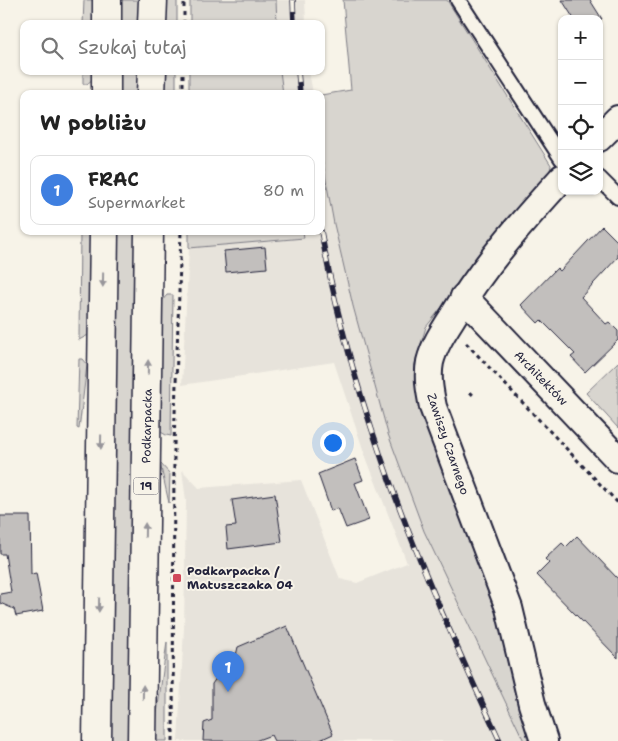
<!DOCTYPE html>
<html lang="pl">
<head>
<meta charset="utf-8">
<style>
  body { margin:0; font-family:"Shantell Sans",sans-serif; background:#f2f2f2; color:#222 }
  .controls { position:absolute; right:15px; top:15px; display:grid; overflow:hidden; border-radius:10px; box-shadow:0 1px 4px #0004 }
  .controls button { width:45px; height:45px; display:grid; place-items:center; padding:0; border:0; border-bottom:1px solid #e0e0e0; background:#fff; color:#222; font:25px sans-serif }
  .you { position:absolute; left:332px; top:442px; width:18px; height:18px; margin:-12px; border:4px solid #fff; border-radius:50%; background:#1a73e8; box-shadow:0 0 0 8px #1a73e833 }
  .badge { display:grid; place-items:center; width:32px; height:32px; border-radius:50%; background:#b45309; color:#fff; font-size:16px; font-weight:700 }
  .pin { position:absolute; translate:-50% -41px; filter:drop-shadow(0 1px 2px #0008) }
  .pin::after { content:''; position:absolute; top:26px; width:18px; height:15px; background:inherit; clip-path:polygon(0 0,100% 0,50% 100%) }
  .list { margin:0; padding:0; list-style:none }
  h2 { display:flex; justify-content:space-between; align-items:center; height:65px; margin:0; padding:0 20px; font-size:21px }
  h2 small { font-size:16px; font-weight:400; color:#767676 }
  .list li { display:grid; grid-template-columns:32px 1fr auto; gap:15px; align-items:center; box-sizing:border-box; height:70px; margin:0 10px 10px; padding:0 10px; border:1px solid #e0e0e0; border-radius:10px }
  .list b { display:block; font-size:19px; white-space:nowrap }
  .list p { margin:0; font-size:16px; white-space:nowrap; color:#767676 }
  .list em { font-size:16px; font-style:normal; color:#767676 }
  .icon { flex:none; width:28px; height:28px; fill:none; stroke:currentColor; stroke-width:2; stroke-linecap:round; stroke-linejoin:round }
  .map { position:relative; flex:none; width:618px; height:741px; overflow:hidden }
  .search { position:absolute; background:#fff; box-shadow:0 1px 4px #0004; left:20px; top:20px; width:305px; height:55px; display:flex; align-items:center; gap:12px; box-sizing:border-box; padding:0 18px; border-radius:10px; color:#767676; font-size:19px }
  .panel { position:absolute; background:#fff; box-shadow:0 1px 4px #0004; left:20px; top:90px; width:305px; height:145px; border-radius:10px }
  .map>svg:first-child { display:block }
  .built { fill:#e7e3db }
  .green { fill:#d8d5cf; stroke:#7d7c85 }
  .building { fill:#c2bfbd; stroke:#22223b }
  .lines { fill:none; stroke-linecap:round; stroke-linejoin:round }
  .service-casing { stroke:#22223b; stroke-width:18 }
  .minor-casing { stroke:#22223b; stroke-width:30 }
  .primary-casing { stroke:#22223b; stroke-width:31 }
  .path { stroke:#22223b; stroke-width:3; stroke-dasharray:4 4; stroke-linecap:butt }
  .service { stroke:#f7f3e8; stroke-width:14 }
  .minor { stroke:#f7f3e8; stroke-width:26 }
  .primary { stroke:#f7f3e8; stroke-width:28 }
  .rail-casing { stroke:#22223b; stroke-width:5.5 }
  .rail { stroke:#f7f3e8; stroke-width:4; stroke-dasharray:11; stroke-linecap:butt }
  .oneway { fill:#97959a }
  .poi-dot { fill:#d1495b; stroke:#f7f3e8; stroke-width:2 }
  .labels { text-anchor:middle; stroke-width:4; stroke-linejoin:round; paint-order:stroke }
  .shield { fill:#f7f3e8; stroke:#62616f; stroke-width:1 }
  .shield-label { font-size:11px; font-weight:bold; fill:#22223b }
  .street-label { font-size:12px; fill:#22223b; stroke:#f7f3e8 }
  .poi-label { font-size:12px; font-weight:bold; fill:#22223b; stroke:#f7f3e8; text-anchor:start }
</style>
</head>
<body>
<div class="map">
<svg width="618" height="741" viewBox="0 0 618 741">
  <rect width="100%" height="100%" fill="#f7f3e8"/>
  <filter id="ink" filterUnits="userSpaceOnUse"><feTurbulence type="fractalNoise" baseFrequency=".02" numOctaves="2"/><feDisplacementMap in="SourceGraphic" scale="10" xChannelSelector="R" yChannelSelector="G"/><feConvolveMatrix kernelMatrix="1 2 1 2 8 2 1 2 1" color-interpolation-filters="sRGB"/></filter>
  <g filter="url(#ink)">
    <g class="built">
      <polygon points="276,0 305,0 306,24 277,24"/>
      <polygon points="280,71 309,71 313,94 283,94"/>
      <polygon points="321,153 353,306 388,434 424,531 524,741 178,741 184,628 186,501 182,470 199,488 301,480 340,579 357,583 407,563 364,452 334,362 182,385 189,248 304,238 303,231 321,231"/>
    </g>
    <g class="green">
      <polygon points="84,0 95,0 95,24 83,24"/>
      <rect x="120" y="0" width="20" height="24"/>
      <polygon points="166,0 177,0 177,24 165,24"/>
      <polygon points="190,0 276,0 277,24 190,24"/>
      <polygon points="343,0 447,0 551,165 550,171 426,327 414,367 424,408 505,618 531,741 524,741 424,531 388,434 353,306 334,224 321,153 321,95 351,90"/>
      <polygon points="83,71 94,71 94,78 87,84 83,84"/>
      <rect x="119" y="71" width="20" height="23"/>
      <polygon points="165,71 176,71 176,94 164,94"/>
      <polygon points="189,71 280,71 283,94 189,94"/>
      <polygon points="80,231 92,231 90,334 79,340"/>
      <polygon points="117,231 137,231 131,741 111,741"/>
      <polygon points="189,231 303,231 304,238 189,248"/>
      <polygon points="167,295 173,295 171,436 166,435 159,431 161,302"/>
      <polygon points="79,359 82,359 87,365 79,429 77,428"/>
      <polygon points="618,362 618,428 586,393"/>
      <polygon points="160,463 170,474 169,503"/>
      <polygon points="167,642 167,741 156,741 156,721"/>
    </g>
    <g class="building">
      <polygon points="562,0 590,0 602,19 574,19"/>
      <polygon points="602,226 618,242 618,257 581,297 606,324 609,322 618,331 618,340 585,372 571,357 575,354 541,320 538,323 521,305 557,268 560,271"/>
      <polygon points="265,247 267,268 226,272 224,251"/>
      <polygon points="355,459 363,480 355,483 369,520 346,528 338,508 331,511 318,474"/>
      <polygon points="275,494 282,542 228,549 226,527 236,526 232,500"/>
      <polygon points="0,516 30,516 31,574 36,573 43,611 16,616 14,609 0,603 0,594 11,592 5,554 0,554"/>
      <polygon points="577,536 618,579 618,658 537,575 549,563 545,559 562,543 566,547"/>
      <polygon points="287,626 333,734 318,741 274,741 271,735 255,741 203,741 204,723 212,720 212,684 219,674 233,668 238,647"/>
    </g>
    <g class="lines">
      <defs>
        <g id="service">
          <polyline points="458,0 562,159"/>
          <polyline points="599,178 618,197"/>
        </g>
        <g id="minor">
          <polyline points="599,138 618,119"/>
          <polyline points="464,297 618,459"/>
          <path d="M 544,741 L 532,704 L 509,608 L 433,407 C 430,392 427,378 430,362 C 434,346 443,332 452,318 C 482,267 522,222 562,178"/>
        </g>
        <g id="primary">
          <polyline points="107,24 107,0"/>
          <polyline points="152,24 153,0"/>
          <polyline points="106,94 106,71"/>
          <polyline points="151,94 152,71"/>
          <polyline points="97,741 104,231"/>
          <polyline points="142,741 149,231"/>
        </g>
      </defs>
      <use href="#service" class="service-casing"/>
      <use href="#minor" class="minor-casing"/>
      <use href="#primary" class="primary-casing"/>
      <g class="path">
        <polyline points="184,24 184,0"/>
        <polyline points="183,94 183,71"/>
        <polyline points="466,343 618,503"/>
        <polyline points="470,392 473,395"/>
        <polyline points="173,741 174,445 181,231"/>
      </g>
      <use href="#service" class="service"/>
      <use href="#minor" class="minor"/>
      <use href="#primary" class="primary"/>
      <defs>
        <g id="rail">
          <polyline points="293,0 294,24"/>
          <polyline points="298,71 300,94"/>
          <path d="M 321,231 C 353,411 423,577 500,741"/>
        </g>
      </defs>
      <use href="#rail" class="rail-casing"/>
      <use href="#rail" class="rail"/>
    </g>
    <defs><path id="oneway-solid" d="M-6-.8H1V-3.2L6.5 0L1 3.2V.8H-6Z" transform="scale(1.25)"/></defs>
    <g class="oneway">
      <use href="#oneway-solid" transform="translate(103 280) rotate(91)"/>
      <use href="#oneway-solid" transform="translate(148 367) rotate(-89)"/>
      <use href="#oneway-solid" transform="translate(101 442) rotate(91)"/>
      <use href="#oneway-solid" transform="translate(145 530) rotate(-89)"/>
      <use href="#oneway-solid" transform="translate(99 605) rotate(91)"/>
      <use href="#oneway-solid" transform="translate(143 692) rotate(-89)"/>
    </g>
  </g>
  <rect class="poi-dot" x="172" y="573" width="10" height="10" rx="2.5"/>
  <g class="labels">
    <rect class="shield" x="133.5" y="477.5" width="25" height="17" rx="4"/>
    <g class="shield-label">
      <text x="146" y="490">19</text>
    </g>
    <g class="street-label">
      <text transform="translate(541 378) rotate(46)" y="4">Architektów</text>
      <text transform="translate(147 426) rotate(-89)" y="4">Podkarpacka</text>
      <text transform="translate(448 444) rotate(71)" y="4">Zawiszy Czarnego</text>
    </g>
    <g class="poi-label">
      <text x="187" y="575">Podkarpacka /<tspan x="187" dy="14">Matuszczaka 04</tspan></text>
    </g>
  </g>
</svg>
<div class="controls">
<button>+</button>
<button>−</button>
<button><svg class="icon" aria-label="locate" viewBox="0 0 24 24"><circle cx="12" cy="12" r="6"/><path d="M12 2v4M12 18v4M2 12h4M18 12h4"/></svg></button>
<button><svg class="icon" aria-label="layers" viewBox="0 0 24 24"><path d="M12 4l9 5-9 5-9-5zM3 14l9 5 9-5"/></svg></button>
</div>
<div class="you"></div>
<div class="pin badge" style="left:228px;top:692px;background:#3f7fe0">1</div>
<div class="search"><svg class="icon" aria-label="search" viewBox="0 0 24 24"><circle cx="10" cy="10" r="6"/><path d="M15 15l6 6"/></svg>Szukaj tutaj</div>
<section class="panel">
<h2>W pobliżu<small></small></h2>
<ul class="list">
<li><span class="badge" style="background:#3f7fe0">1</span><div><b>FRAC</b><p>Supermarket</p></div><em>80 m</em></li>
</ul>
</section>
</div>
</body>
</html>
